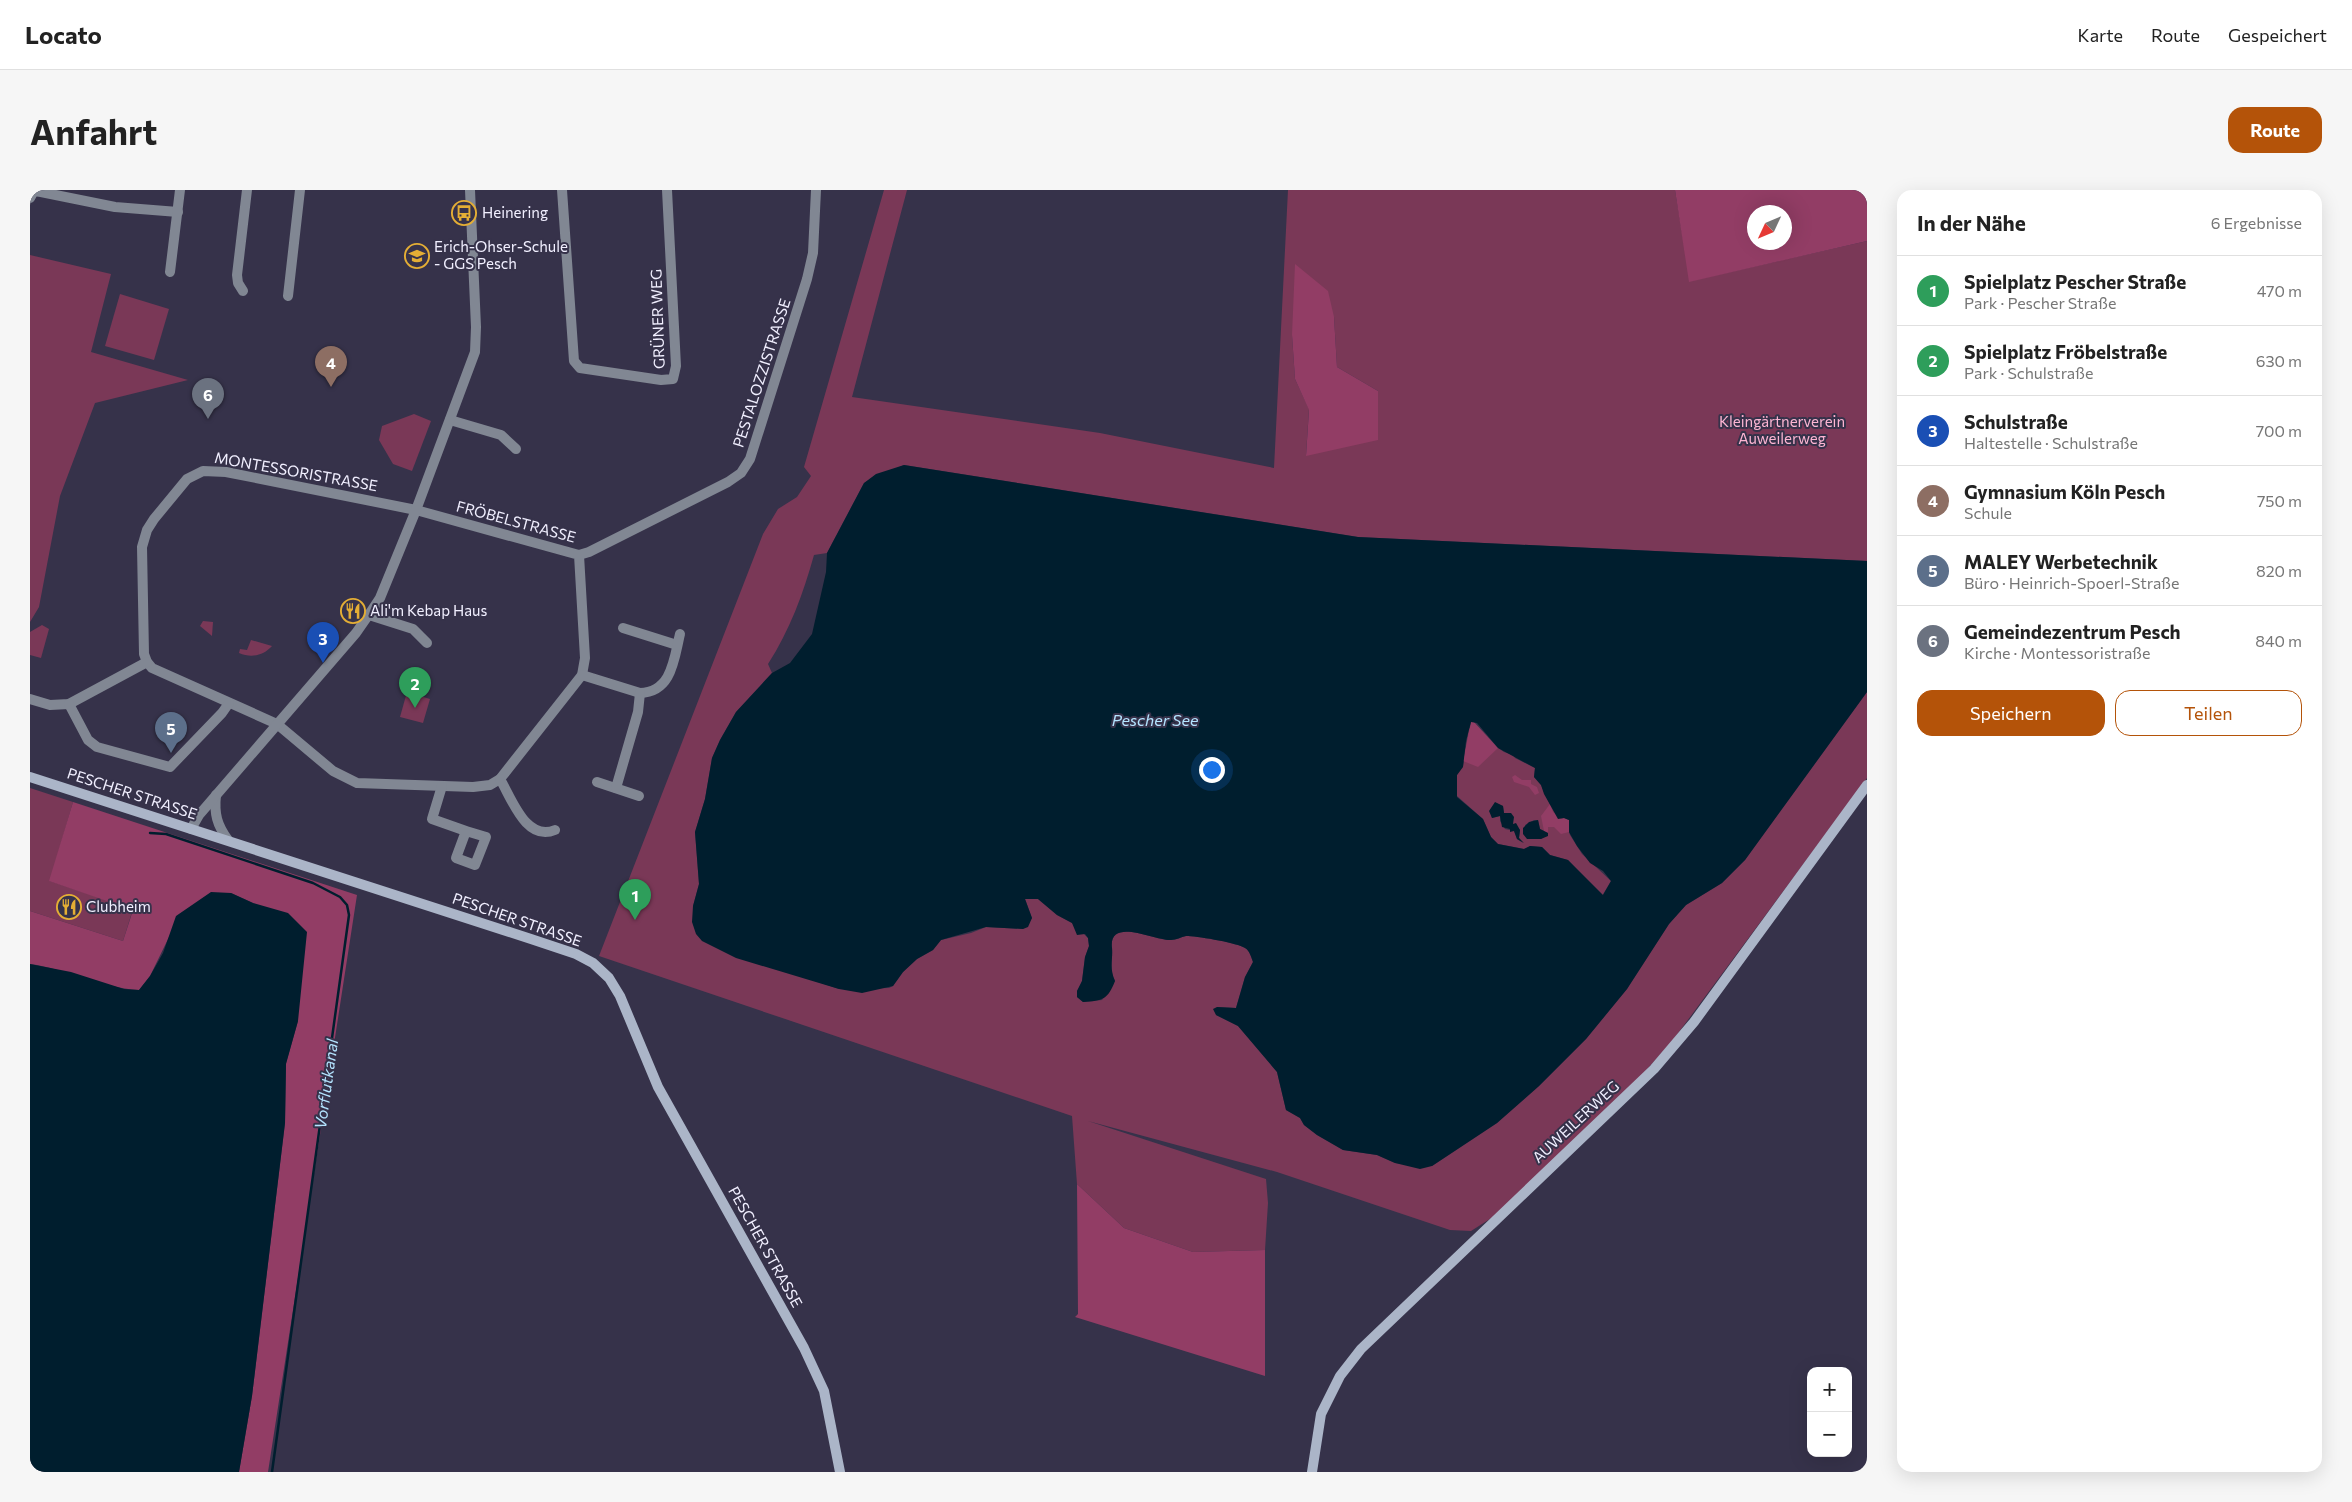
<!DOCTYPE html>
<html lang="de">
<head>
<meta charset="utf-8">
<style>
  body { margin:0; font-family:Commissioner,sans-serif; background:#f6f6f6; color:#222 }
  .controls { position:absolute; right:15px; bottom:15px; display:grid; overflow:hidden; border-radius:10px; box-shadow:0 5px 20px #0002 }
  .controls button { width:45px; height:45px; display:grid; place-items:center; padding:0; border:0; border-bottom:1px solid #e0e0e0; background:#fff; color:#222; font:25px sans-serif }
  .compass { position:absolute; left:1717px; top:15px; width:45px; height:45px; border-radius:50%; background:#fff; box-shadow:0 5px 20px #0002; rotate:226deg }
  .you { position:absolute; left:1181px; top:579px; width:18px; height:18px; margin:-12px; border:4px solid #fff; border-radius:50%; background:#1a73e8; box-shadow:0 0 0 8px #1a73e833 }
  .badge { display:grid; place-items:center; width:32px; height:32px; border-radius:50%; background:#b45309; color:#fff; font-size:16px; font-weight:700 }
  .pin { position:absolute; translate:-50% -41px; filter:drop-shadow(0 1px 2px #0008) }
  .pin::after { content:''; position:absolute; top:26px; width:18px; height:15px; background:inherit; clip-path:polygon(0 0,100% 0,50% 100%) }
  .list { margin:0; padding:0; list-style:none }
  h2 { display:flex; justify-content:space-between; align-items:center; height:65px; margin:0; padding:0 20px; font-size:21px }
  h2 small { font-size:16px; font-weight:400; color:#767676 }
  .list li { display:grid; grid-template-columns:32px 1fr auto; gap:15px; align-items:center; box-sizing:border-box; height:70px; padding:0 20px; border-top:1px solid #e0e0e0 }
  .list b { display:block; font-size:19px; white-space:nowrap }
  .list p { margin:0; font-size:16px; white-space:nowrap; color:#767676 }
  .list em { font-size:16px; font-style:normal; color:#767676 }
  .actions { display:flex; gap:10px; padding:15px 20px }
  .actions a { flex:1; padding:11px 0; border:1px solid #b45309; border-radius:15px; text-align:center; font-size:18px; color:#b45309 }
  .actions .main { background:#b45309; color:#fff }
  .map { position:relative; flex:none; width:1837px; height:1282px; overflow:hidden; border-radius:15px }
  header { display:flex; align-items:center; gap:30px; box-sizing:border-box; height:70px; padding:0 25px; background:#fff; border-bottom:1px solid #e0e0e0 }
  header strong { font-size:24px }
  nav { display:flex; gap:28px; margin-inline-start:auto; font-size:18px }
  .intro { display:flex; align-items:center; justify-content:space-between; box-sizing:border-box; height:120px; padding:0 30px }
  h1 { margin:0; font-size:35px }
  .button { padding:12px 22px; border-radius:15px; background:#b45309; color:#fff; font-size:18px; font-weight:700 }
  main { display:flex; gap:30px; padding:0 30px }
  aside { flex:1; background:#fff; border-radius:15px; box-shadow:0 5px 20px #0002 }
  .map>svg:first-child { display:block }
  .green { fill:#7a3857; fill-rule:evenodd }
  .forest { fill:#923d65; fill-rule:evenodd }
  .water { fill:#001e2e; fill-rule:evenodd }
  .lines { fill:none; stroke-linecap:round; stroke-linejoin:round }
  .stream { stroke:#001e2e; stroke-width:2.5 }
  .street { stroke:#818793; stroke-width:10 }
  .secondary { stroke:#abb5c8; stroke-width:10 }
  .labels { text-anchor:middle; stroke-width:4; stroke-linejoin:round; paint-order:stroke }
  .poi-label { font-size:15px; fill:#f1efff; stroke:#36324a; text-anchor:start }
  .street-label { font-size:15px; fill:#f1efff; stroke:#36324a }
  .park-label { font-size:15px; fill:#fdb5d3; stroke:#36324a }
  .water-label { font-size:16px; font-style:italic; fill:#b4e4ff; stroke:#36324a }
</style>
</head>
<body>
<header>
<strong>Locato</strong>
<nav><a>Karte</a><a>Route</a><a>Gespeichert</a></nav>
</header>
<div class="intro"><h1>Anfahrt</h1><a class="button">Route</a></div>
<main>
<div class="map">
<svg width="1837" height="1282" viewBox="0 0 1837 1282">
  <rect width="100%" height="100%" fill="#36324a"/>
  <g class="green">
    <path d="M 854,0 L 877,0 L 822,207 L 1070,243 L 1244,278 L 1258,0 L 1645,0 L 1660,91 L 1837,51 L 1837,371 L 1328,347 L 874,275 L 834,293 L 797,363 L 784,365 C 773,404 760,440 738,474 L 742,483 L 706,522 L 690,550 L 682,568 L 675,609 L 665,642 L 669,694 L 663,716 L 753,780 L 809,799 L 859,798 L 863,796 L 873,782 L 887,769 L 903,760 L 911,750 L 941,743 L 956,737 L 993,739 L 1002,728 L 995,709 L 1008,709 L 1027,725 L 1042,733 L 1058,748 L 1059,756 L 1055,767 L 1052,791 L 1047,801 L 1047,807 L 1053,812 L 1072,810 L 1085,791 C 1079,778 1083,770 1082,758 C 1078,726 1126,751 1141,750 C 1146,750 1151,747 1156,746 C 1166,746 1203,752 1213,757 C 1219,759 1221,766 1223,772 L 1215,787 L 1206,818 L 1187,817 L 1186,825 L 1208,836 L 1247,882 L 1256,920 L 1270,928 L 1274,935 L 1287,945 L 1313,960 L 1347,965 L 1365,973 L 1402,976 L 1467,933 L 1509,896 L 1556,849 L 1597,799 L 1639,734 L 1656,715 L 1692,693 L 1715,670 L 1837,502 L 1837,588 L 1643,850 L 1611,886 L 1463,1027 L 1441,1041 L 1420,1040 L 1247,982 L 1058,931 L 1236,989 L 1238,1013 L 1235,1060 L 1163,1062 L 1094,1038 L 1047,994 L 1042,926 L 569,766 L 733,344 L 748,319 L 767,307 L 781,286 L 774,277 ZM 1304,127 L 1307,177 L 1348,201 L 1276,265 L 1279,219 L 1265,189 L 1262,145 Z"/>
    <polygon points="0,65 81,84 61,162 158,190 65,213 30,306 9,417 0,432"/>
    <polygon points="90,104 139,119 124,170 75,156"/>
    <polygon points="384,224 401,231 382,281 363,274 349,250 352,236"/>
    <polygon points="173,431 183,432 182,446 170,436"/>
    <polygon points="12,435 19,439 11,468 0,465 0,442"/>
    <path d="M 221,450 L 242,456 C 233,466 221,468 209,463 L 210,459 L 217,460 Z"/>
    <polygon points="377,502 400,509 393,533 370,527"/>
    <path d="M 1439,538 L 1474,562 L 1483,565 L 1485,568 L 1505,578 L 1504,587 L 1511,595 L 1520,614 L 1534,628 L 1540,645 L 1552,664 L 1581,691 L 1572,706 L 1538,670 L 1520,665 L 1512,657 L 1500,656 L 1494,659 L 1468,654 L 1461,647 L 1453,629 L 1427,606 L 1427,585 L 1433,576 ZM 1466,613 L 1473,616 L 1474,623 L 1481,623 L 1483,634 L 1490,640 L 1489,648 L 1493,653 L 1487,649 L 1484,641 L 1475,639 L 1470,631 L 1470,626 L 1462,628 L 1460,620 ZM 1504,630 L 1508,630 L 1510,639 L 1518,643 L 1511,649 L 1500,649 L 1495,644 L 1495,635 Z"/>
    <polygon points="0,598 43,612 20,691 103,719 93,751 0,721"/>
  </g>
  <g class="forest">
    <path d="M 1645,0 L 1837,0 L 1837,51 L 1659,92 ZM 1754,22 L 1754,52 L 1724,52 L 1724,22 Z"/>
    <polygon points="1265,74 1298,101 1304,127 1307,177 1348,201 1348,250 1276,266 1279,220 1265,189 1262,145"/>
    <polygon points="1441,532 1444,532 1468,558 1448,577 1433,571"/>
    <polygon points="1485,585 1492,590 1501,590 1501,594 1507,597 1509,603 1505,605 1499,597 1484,592 1482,587"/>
    <path d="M 43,612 L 327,705 L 238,1282 L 209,1282 L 222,1206 L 255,933 L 256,873 L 268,831 L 223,713 L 201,703 L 139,747 L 120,786 L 109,800 C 71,798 37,779 0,774 L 0,721 L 93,751 L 103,720 L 19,691 Z"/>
    <polygon points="1520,614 1523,622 1531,629 1534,628 1539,630 1539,642 1531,644 1524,637 1518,637 1518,643 1514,641 1511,626"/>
    <polygon points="1047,994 1094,1038 1163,1062 1235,1060 1235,1186 1045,1127 1048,1124"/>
  </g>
  <g class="water">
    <path d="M 874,275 L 1328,347 L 1837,371 L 1837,502 L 1715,670 L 1692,693 L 1656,715 L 1639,734 L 1597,799 L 1556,849 L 1509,896 L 1467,933 L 1402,976 L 1390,979 L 1365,973 L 1347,965 L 1313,960 L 1287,945 L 1274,935 L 1270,928 L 1256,920 L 1247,882 L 1208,836 L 1186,825 L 1183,819 L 1187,817 L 1206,818 L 1215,787 L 1223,772 C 1221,766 1219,759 1213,757 C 1203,752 1166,746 1156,746 C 1151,747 1146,750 1141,750 C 1126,751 1078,726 1082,758 C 1083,770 1079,778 1085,791 C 1078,809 1073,811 1053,812 L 1047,807 L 1047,801 L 1052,791 L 1055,767 L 1059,756 L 1058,748 L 1055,744 L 1047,745 L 1042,733 L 1027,725 L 1008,709 L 995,709 L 1002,728 L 998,737 L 993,739 L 956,737 L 911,750 L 903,760 L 887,769 L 873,782 L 863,796 L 832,803 L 809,799 L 706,768 L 672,751 L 666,744 L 662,732 L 663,716 L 669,694 L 665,642 L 675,609 L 682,568 L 690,550 L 706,522 L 742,483 L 760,473 L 782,444 L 796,382 L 797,363 L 834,293 L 846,284 ZM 1441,532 L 1447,533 L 1468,558 L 1505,578 L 1504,587 L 1511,595 L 1514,604 L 1528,629 L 1534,628 L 1539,630 L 1539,642 L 1547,656 L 1560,673 L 1573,681 L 1581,691 L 1573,705 L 1538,670 L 1520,665 L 1512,657 L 1500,656 L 1494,659 L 1468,654 L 1461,647 L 1453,629 L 1427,607 L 1427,585 L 1433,577 L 1436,551 Z"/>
    <polygon points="1465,612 1473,616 1474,623 1481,623 1484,627 1483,634 1486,633 1490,640 1489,648 1494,653 1487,649 1484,641 1480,642 1480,639 1472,637 1470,626 1462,628 1459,621"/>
    <polygon points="1508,630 1510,639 1518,643 1518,646 1511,649 1497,649 1493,644 1493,638 1499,632"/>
    <polygon points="181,702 201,703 223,713 258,723 277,742 268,831 256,874 255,933 222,1206 209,1282 0,1282 0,774 41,782 94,799 109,800 120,786 133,763 146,726"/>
  </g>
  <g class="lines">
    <polyline class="stream" points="120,643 136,644 283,693 310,707 317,715 319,725 242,1282"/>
    <g class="street">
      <polyline points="532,0 544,171 550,178 631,190 643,189 646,176 637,0"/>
      <polyline points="0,8 4,1 11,2 85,17 148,22"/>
      <polyline points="140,82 150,0"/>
      <polyline points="213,101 208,93 207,85 217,0"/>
      <polyline points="258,106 270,0"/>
      <polyline points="420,230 471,245 486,259"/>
      <polyline points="549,365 555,468 552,485 470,589 460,595 443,597 327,593 303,581 247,534 122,478 117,472 114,464 112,357 117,340 124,329 157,289 173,281 196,282 386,320 549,365 559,362 698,292 711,283 720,269 777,89 783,63 786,0"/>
      <polyline points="339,425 383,439 397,453"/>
      <polyline points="593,438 647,455"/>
      <path d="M 552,485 L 610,503 C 642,502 644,469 650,444"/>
      <polyline points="0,509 20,515 39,514 117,472"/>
      <polyline points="39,514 58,550 67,557 140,577 192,523 199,513"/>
      <path d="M 470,589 C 482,609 496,652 525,640"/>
      <polyline points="567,592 609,606"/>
      <polyline points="412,596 402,629 436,641 426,668 445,675 456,647 436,641"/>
      <polyline points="586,598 608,522 610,503"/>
      <path d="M 186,605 C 184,624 187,635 198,650"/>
      <polyline points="161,639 169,625 326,443 342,420 350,408 386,320 445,162 446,137 440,0"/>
    </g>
    <g class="secondary">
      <polyline points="0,587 501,749 546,764 563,773 579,788 590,806 628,897 774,1158 794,1201 810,1282"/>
      <polyline points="1282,1282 1291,1224 1310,1186 1331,1159 1624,879 1664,832 1837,595"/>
    </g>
  </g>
  <defs>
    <symbol id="bus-ring" viewBox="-11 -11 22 22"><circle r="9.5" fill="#36324a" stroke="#e4ae35" stroke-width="1.5"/><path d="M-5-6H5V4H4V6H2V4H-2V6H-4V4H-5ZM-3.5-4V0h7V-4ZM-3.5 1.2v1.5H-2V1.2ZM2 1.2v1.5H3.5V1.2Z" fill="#e4ae35"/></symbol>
    <symbol id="school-ring" viewBox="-11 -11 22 22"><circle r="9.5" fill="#36324a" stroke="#e4ae35" stroke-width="1.5"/><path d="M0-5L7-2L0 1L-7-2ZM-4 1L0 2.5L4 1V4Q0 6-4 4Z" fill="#e4ae35"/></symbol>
    <symbol id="restaurant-ring" viewBox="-11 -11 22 22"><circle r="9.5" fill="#36324a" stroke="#e4ae35" stroke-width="1.5"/><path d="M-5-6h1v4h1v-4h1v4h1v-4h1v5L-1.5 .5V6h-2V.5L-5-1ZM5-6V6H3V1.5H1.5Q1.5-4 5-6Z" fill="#e4ae35"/></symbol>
  </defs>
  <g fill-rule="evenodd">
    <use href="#bus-ring" x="420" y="9" width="28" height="28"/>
    <use href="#school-ring" x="373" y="52" width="28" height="28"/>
    <use href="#restaurant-ring" x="309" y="407" width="28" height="28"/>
    <use href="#restaurant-ring" x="25" y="703" width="28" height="28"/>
  </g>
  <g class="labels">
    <g class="poi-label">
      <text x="452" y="28">Heinering</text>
      <text x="404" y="62">Erich-Ohser-Schule<tspan x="404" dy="17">- GGS Pesch</tspan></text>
      <text x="340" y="426">Ali'm Kebap Haus</text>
      <text x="56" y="722">Clubheim</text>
    </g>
    <g class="street-label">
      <text transform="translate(628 129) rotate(-92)" y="5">GRÜNER WEG</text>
      <text transform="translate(732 183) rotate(-72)" y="5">PESTALOZZISTRASSE</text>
      <text transform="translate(266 282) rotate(10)" y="5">MONTESSORISTRASSE</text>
      <text transform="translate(486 332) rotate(15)" y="5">FRÖBELSTRASSE</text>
      <text transform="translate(102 604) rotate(18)" y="5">PESCHER STRASSE</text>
      <text transform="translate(487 730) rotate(19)" y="5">PESCHER STRASSE</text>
      <text transform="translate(1546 932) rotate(-43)" y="5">AUWEILERWEG</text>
      <text transform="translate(735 1057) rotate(61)" y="5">PESCHER STRASSE</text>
    </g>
    <g class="park-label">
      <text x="1752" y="237">Kleingärtnerverein<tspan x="1752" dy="17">Auweilerweg</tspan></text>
    </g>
    <g class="water-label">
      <text x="1125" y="536">Pescher See</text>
      <text transform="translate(296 894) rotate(-82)" y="6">Vorflutkanal</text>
    </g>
  </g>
</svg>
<div class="controls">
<button>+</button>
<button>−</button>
</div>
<svg class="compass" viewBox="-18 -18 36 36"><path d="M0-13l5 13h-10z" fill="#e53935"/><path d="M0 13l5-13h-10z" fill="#767676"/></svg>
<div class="you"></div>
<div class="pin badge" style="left:605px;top:730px;background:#2e9e5b">1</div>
<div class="pin badge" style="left:385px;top:518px;background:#2e9e5b">2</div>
<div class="pin badge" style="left:293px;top:473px;background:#1a4fb4">3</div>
<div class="pin badge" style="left:301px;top:197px;background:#8d6e63">4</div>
<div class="pin badge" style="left:141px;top:563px;background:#5c6f8a">5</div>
<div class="pin badge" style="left:178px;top:229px;background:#6b7280">6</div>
</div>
<aside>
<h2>In der Nähe<small>6 Ergebnisse</small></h2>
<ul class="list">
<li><span class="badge" style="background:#2e9e5b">1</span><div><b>Spielplatz Pescher Straße</b><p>Park · Pescher Straße</p></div><em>470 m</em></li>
<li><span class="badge" style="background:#2e9e5b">2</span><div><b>Spielplatz Fröbelstraße</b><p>Park · Schulstraße</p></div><em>630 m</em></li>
<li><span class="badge" style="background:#1a4fb4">3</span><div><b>Schulstraße</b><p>Haltestelle · Schulstraße</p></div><em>700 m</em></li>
<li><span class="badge" style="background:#8d6e63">4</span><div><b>Gymnasium Köln Pesch</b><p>Schule</p></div><em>750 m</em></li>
<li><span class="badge" style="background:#5c6f8a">5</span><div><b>MALEY Werbetechnik</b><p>Büro · Heinrich-Spoerl-Straße</p></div><em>820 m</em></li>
<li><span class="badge" style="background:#6b7280">6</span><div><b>Gemeindezentrum Pesch</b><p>Kirche · Montessoristraße</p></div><em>840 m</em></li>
</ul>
<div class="actions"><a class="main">Speichern</a><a>Teilen</a></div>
</aside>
</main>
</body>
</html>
